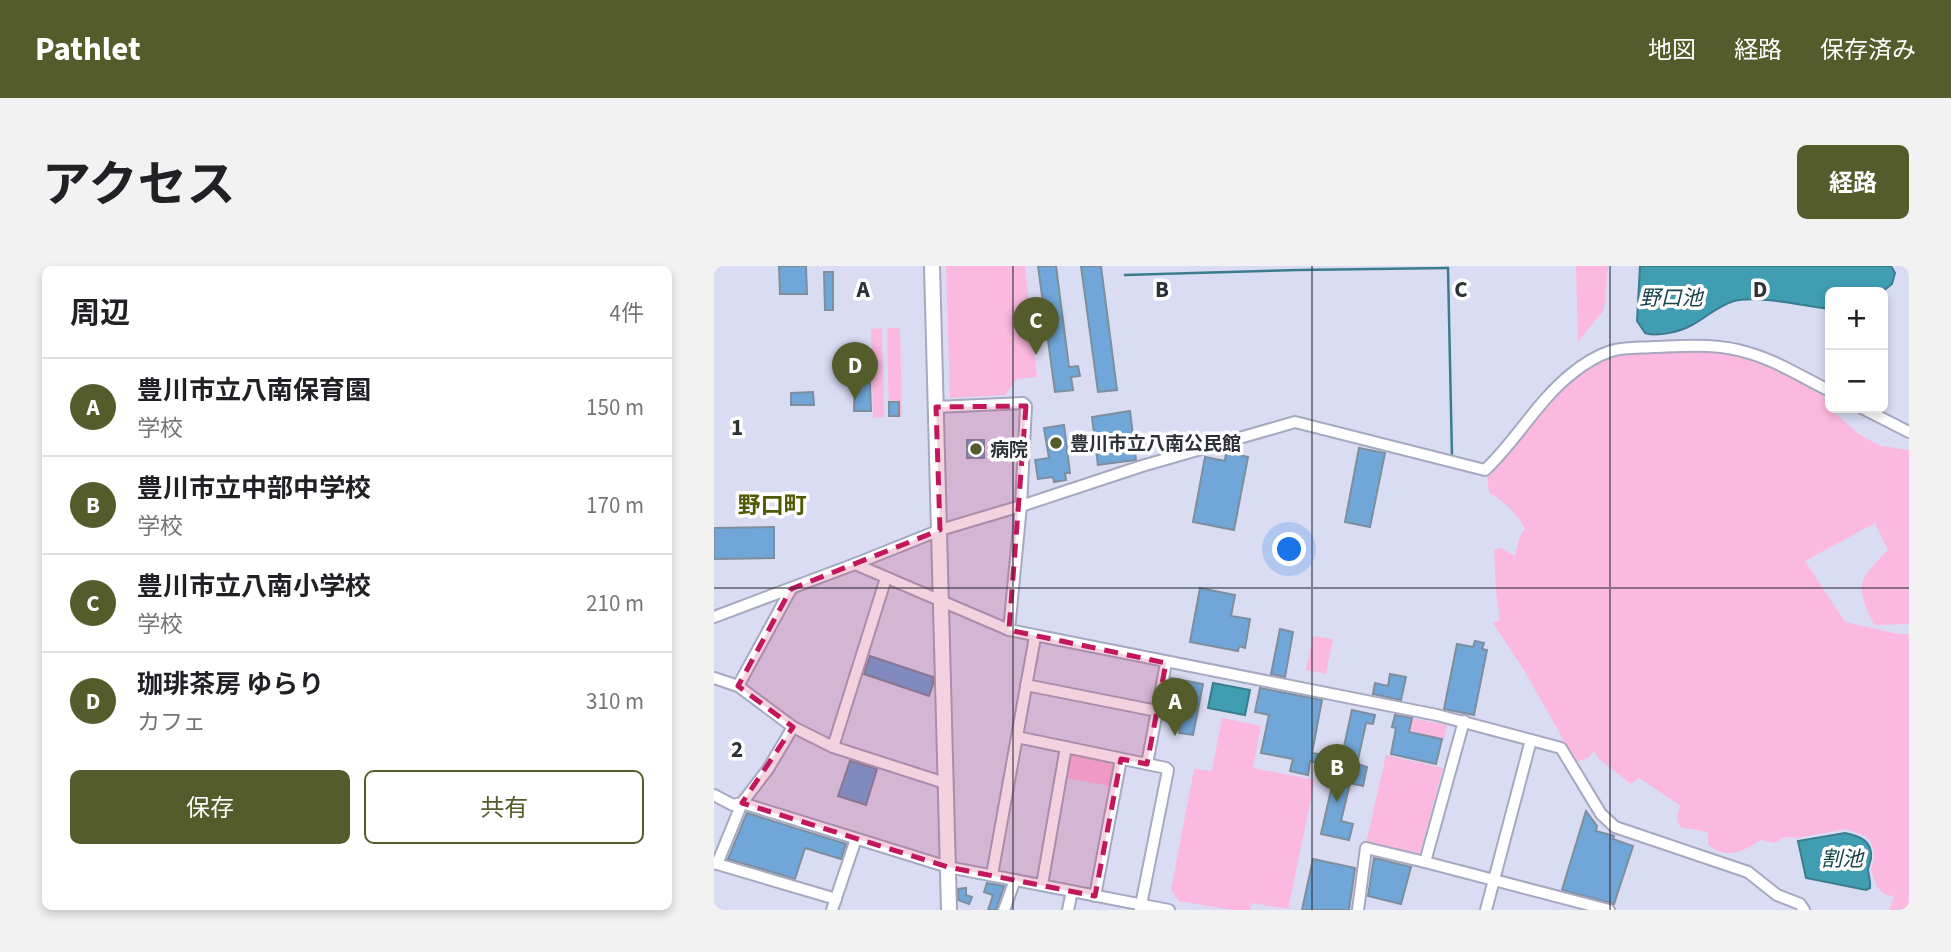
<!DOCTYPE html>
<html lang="ja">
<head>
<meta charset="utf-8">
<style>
  body { margin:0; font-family:"Source Sans 3","Noto Sans JP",sans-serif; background:#f2f2f2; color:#202124 }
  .controls { position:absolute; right:21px; top:21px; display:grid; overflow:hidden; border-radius:10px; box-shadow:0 4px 10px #0003 }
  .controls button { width:63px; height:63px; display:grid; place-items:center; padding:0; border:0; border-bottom:2px solid #e0e0e0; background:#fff; color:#202124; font:35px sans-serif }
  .you { position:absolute; left:576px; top:284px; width:24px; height:24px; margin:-18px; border:5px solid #fff; border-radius:50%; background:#1a73e8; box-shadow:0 0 0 10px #1a73e833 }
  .badge { display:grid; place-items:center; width:46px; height:46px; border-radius:50%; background:#545c2b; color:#fff; font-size:23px; font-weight:700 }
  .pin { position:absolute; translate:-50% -58px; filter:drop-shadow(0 2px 4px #0008) }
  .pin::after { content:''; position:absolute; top:37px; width:24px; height:21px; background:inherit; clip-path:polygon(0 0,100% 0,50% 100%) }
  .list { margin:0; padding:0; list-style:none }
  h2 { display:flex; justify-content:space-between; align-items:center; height:91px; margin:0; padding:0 28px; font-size:30px }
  h2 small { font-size:23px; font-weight:400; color:#757577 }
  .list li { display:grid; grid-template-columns:46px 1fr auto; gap:21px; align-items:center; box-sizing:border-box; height:98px; padding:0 28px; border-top:2px solid #e0e0e0 }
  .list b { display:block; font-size:26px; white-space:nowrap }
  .list p { margin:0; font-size:23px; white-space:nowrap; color:#757577 }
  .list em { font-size:23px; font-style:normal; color:#757577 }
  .actions { display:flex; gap:14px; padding:21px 28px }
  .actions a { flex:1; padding:16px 0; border:2px solid #545c2b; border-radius:10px; text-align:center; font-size:24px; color:#545c2b }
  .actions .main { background:#545c2b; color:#fff }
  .map { position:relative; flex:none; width:1195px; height:644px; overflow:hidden; border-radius:10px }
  header { display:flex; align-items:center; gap:42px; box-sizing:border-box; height:98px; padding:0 35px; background:#545c2b; color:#fff }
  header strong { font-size:33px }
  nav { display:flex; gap:38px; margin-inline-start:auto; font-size:24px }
  .intro { display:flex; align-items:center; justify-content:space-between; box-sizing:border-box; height:168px; padding:0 42px }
  h1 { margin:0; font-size:49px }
  .button { padding:18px 32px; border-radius:10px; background:#545c2b; color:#fff; font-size:24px; font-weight:700 }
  main { display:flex; gap:42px; padding:0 42px }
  aside { flex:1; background:#fff; border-radius:10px; box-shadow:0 4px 10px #0003 }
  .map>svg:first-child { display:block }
  .green { fill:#fcb9df }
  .water { fill:#409db2; stroke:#3b7d8e; stroke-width:2 }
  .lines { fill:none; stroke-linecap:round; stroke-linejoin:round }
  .stream { stroke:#3b7d8e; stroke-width:2.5 }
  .building { fill:#71a7d8; stroke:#7d8e9e; stroke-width:2 }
  .minor-casing { stroke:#a6a9bf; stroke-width:14 }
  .tertiary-casing { stroke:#a6a9bf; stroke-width:18 }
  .minor { stroke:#fff; stroke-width:10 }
  .tertiary { stroke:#fff; stroke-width:14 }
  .marked { fill:#c2185b; fill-opacity:0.2; stroke:#c2185b; stroke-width:5; stroke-dasharray:14 9; stroke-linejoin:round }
  .grid { fill:none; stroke:#2f3139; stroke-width:2; stroke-opacity:0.55 }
  .poi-dot { fill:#545c2b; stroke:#fff; stroke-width:2.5 }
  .labels { text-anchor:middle; stroke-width:7; stroke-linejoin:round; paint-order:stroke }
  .poi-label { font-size:19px; font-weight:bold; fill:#2f3139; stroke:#fff; text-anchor:start }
  .water-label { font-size:21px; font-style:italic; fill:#19434c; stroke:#fff }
  .quarter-label { font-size:23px; font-weight:bold; fill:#505a05; stroke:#fff }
  .grid-label { font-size:23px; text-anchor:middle; font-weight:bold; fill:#2f3139; stroke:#fff; stroke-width:7; stroke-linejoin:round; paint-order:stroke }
</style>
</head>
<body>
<header>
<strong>Pathlet</strong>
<nav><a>地図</a><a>経路</a><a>保存済み</a></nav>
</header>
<div class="intro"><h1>アクセス</h1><a class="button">経路</a></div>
<main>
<aside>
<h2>周辺<small>4件</small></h2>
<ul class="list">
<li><span class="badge">A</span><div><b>豊川市立八南保育園</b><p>学校</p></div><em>150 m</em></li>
<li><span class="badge">B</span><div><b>豊川市立中部中学校</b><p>学校</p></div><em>170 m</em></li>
<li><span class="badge">C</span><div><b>豊川市立八南小学校</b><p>学校</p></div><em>210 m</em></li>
<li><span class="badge">D</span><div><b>珈琲茶房 ゆらり</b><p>カフェ</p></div><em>310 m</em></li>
</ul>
<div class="actions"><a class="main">保存</a><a>共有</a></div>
</aside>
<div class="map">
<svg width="1195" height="644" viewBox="0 0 1195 644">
  <rect width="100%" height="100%" fill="#d9dcf3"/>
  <g class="green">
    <polygon points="232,0 311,0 323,111 303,113 291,129 236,132"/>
    <polygon points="862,0 894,0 890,44 864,76"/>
    <polygon points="168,62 170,151 159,152 157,63"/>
    <polygon points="173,62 186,62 188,151 175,151"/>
    <path d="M 974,84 L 1023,88 L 1045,95 L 1108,127 L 1115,142 L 1146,169 L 1167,180 L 1195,184 L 1195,358 L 1160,359 C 1141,319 1143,315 1174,284 L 1161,257 L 1091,295 L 1131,356 L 1185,368 L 1195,368 L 1195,644 L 1175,644 L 1180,631 L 1169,627 L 1163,621 L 1157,604 L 1160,592 L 1159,583 L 1156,574 L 1149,569 L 1132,563 L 1083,572 L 1071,571 L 1061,577 L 1047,574 C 1029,586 1010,594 994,578 L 994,566 L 966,561 C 962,552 962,548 967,540 L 925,512 L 917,518 L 885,493 L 880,485 L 874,492 L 862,496 L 810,404 L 779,357 L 786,354 L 782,324 L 780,284 L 787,282 L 801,290 L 806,270 L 811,263 C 803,247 791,236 775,227 L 773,207 C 808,167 854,98 910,89 Z"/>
    <polygon points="599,370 619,373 612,408 592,404"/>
    <polygon points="508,452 547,460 539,502 601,514 574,643 538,637 536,644 519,644 465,635 457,624 480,503 498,505"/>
    <polygon points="698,452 733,459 730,473 695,465"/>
    <polygon points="359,487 397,495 396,499 400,500 396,520 352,512 356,489"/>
    <polygon points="672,489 729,502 705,590 652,577"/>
  </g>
  <g class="water">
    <path d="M 926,0 L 1177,0 L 1181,7 L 1178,18 L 1168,26 L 1116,26 L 1116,43 C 1090,40 1044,29 1020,35 C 1003,40 992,52 978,59 C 965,66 944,71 931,67 L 923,55 Z"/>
    <polygon points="499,417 536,424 531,449 494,442"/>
    <path d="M 1131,567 C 1146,570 1159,575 1157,592 C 1157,593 1154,603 1154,604 C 1155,611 1157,615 1156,622 L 1152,624 L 1092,612 L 1084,575 Z"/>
  </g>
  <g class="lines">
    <g class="stream">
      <polyline points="734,2 738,191"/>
      <polyline points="411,9 584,4 734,2"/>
    </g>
  </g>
  <g class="building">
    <polygon points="65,0 92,0 93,28 66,28"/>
    <polygon points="324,0 342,0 355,101 364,100 366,110 357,111 359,124 341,126"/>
    <polygon points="367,0 387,0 403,124 384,126"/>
    <polygon points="110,6 119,6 119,44 111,44"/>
    <polygon points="155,88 157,145 140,145 141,106 125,107 125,91"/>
    <polygon points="99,126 100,139 77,139 77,127"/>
    <rect x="175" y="136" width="10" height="14"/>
    <polygon points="416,145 422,194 384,199 378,151"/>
    <polygon points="350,159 356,207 351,207 352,214 340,216 339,211 324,213 321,194 335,192 330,162"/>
    <rect x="253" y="174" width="17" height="18"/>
    <polygon points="645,182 671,187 656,261 631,256"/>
    <polygon points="512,186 534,191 520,264 479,256 491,191 511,195"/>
    <polygon points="60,261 60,292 0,293 0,262"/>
    <polygon points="486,322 521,329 517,350 536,353 531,382 525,380 524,385 476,376"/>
    <polygon points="566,363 579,366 571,411 557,408"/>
    <polygon points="761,375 770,377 768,383 773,384 760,449 730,443 743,378 759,381"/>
    <polygon points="156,390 219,411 219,418 215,430 150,408"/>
    <polygon points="676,408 692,411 687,434 659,428 661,417 674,420"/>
    <polygon points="457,412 489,418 479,469 465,467 472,430 454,427"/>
    <polygon points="546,422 608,434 598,487 605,488 603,497 596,495 594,509 576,505 579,493 547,487 555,449 541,446"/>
    <polygon points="638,444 661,449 659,458 652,457 643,498 653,501 649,520 636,517 627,555 639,558 635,574 607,568 620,511 623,512"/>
    <polygon points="681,449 698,452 695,466 728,473 722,498 677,488 682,462 678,461"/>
    <polygon points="136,495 163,503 152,539 124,530"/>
    <polygon points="872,545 883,560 882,565 900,570 899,573 919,580 900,638 848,624"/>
    <polygon points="33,547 132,578 127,593 91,582 81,613 14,593"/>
    <polygon points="660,592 697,601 687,638 654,630"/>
    <polygon points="599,593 641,602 635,644 588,644"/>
    <polygon points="273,617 290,620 282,644 274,644 279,629 270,626"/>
    <polygon points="252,622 252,629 258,631 255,638 244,634 244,623"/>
  </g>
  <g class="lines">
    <defs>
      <g id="minor">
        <polyline points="222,141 309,137 312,140 307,240 295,364"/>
        <polyline points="1148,142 1195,166"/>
        <polyline points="141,298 295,364 723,449 847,482 887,548 901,561 1034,606 1063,629 1086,638 1090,644"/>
        <path d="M 0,351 L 141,298 L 226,264 L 307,240 L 428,200 L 581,156 L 771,204 C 802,175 822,137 856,109 C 868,99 882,90 897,85 C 911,81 926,82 939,81 C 972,80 1003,77 1035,87 C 1063,95 1090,112 1116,125"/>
        <polyline points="0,412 24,420 79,461 119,481 231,517"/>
        <polyline points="312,419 443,445"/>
        <polyline points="24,420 77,323"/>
        <polyline points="303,471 433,498"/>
        <polyline points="119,481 172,312"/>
        <polyline points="0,529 19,539 28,537 234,601 455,644"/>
        <polyline points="711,596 895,644"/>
        <polyline points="0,597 122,633"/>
        <polyline points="3,598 28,537 54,503 79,461"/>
        <polyline points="278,609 321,371"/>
        <polyline points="328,619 352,481"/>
        <polyline points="381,630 407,493"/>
        <polyline points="118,644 142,573"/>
        <polyline points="290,644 301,614"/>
        <polyline points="354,644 358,625"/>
        <polyline points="426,644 454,504 452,502 433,498 452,397"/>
        <polyline points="644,644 652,582 711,596 750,455"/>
        <polyline points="772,644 817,474"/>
      </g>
      <polyline id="tertiary" points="218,0 235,644"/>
    </defs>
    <use href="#minor" class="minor-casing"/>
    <use href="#tertiary" class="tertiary-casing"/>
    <use href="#minor" class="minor"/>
    <use href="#tertiary" class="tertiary"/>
  </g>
  <path class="marked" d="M 312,140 L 295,364 L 452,397 L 433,498 L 407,493 L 381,630 L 234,601 L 28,537 L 79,461 L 24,420 L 77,323 L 226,264 L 222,141 Z"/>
  <path class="grid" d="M 299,0 L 299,644M 598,0 L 598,644M 896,0 L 896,644M 0,322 L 1195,322"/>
  <g class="poi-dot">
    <circle cx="342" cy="177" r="7"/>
    <circle cx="262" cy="183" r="7"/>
  </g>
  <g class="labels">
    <g class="poi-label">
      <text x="356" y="184">豊川市立八南公民館</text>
      <text x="276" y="190">病院</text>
    </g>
    <g class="water-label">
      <text x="957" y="39">野口池</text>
      <text x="1128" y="600">割池</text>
    </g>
    <g class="quarter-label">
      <text x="58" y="247">野口町</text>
    </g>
  </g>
  <g class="grid-label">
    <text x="149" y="31">A</text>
    <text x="448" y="31">B</text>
    <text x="747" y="31">C</text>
    <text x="1046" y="31">D</text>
    <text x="23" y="169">1</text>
    <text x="23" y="491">2</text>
  </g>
</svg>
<div class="controls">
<button>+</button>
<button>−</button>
</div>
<div class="you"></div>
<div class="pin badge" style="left:461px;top:470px">A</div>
<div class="pin badge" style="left:623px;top:536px">B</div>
<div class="pin badge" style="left:322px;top:89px">C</div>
<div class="pin badge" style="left:141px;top:134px">D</div>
</div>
</main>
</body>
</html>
